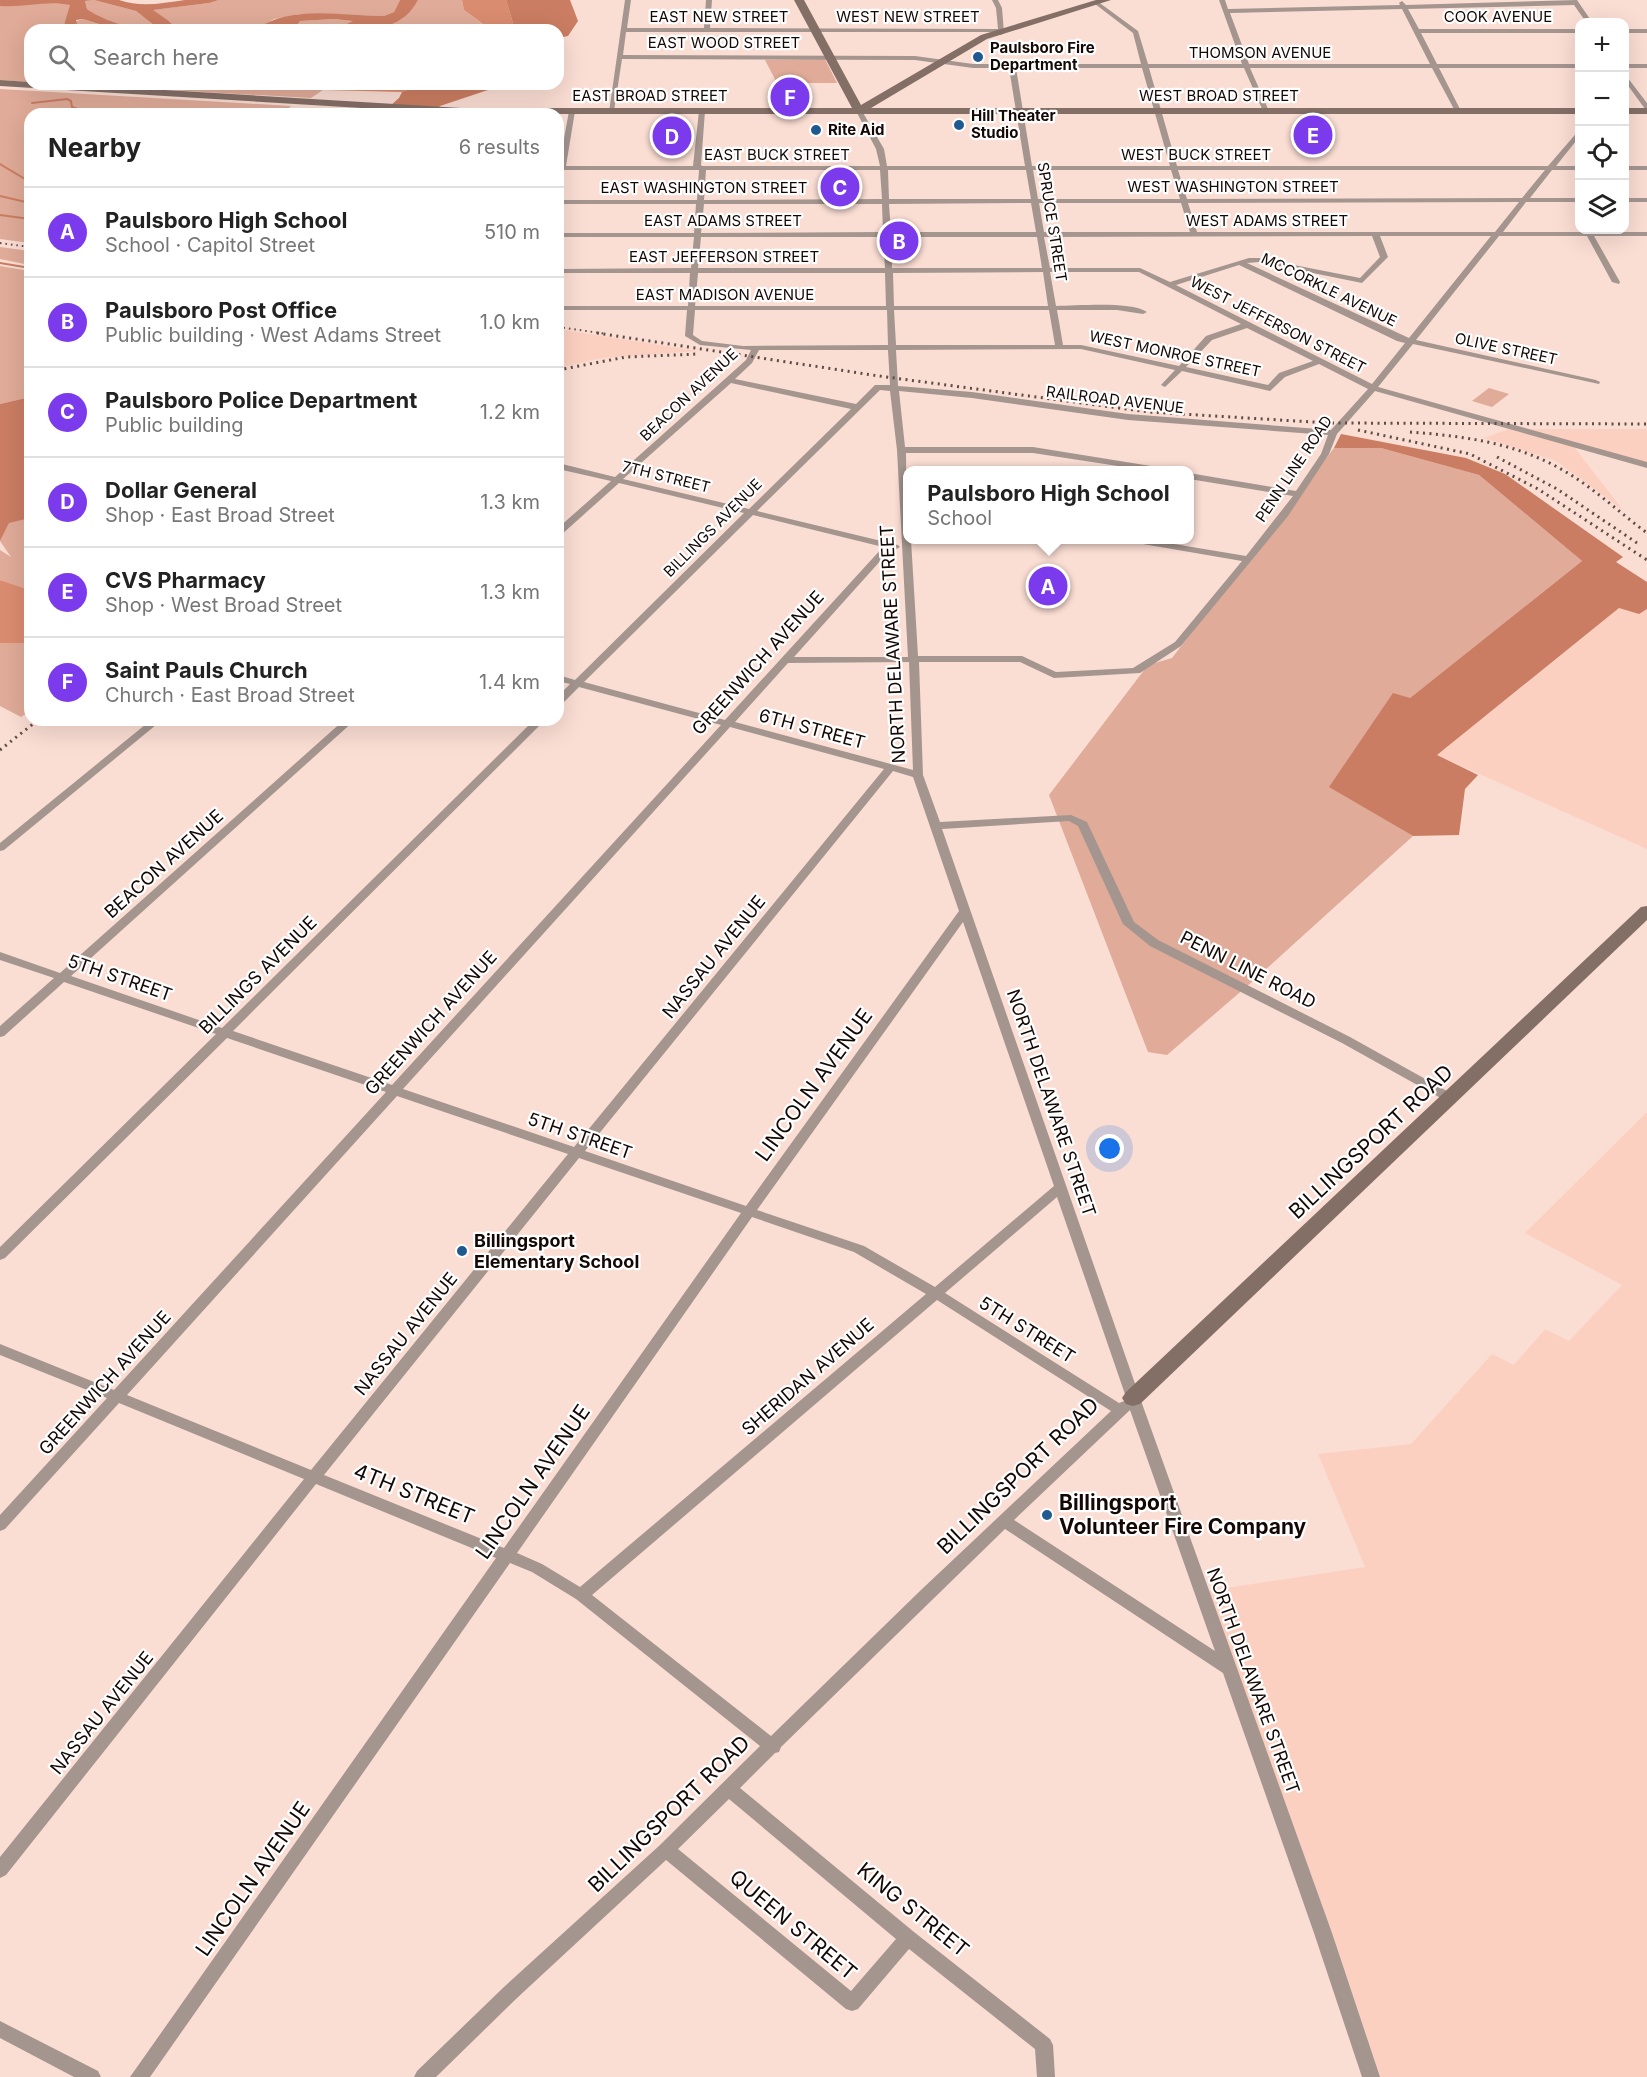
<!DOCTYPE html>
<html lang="en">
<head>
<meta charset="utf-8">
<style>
  body { margin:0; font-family:Inter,sans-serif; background:#f6f6f6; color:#222 }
  .controls { position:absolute; right:18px; top:18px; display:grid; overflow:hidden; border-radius:12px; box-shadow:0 6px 24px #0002 }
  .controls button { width:54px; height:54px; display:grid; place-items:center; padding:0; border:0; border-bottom:2px solid #e0e0e0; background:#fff; color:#222; font:30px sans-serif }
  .you { position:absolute; left:1110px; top:1149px; width:21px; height:21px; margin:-15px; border:4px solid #fff; border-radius:50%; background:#1a73e8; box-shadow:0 0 0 9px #1a73e833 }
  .badge { display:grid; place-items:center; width:39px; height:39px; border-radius:50%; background:#7c3aed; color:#fff; font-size:20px; font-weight:700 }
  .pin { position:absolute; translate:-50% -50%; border:3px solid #fff; box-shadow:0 2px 6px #0006 }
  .popup { position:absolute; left:903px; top:466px; width:291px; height:78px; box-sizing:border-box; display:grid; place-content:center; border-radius:12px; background:#fff; filter:drop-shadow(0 2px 4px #0005); font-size:20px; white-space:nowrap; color:#767676 }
  .popup b { font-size:22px; color:#222 }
  .popup::after { content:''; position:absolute; left:50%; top:100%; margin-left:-12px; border:12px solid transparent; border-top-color:#fff }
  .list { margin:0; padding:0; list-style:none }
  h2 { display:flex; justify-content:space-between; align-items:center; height:78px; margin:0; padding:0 24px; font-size:26px }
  h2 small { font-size:20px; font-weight:400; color:#767676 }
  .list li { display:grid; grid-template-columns:39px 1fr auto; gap:18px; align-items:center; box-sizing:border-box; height:90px; padding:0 24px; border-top:2px solid #e0e0e0 }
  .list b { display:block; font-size:22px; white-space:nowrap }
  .list p { margin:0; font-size:20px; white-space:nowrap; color:#767676 }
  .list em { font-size:20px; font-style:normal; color:#767676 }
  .icon { flex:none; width:33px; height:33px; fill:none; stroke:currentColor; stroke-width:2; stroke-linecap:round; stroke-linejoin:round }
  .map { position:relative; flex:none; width:1647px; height:2077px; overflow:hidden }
  .search { position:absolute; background:#fff; box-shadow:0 6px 24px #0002; left:24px; top:24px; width:540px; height:66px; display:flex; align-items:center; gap:15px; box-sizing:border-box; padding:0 21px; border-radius:18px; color:#767676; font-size:22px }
  .panel { position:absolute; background:#fff; box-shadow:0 6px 24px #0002; left:24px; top:108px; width:540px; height:618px; border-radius:18px }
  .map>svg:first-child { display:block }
  .built { fill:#fcd0c1 }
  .green { fill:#e0ab98 }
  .forest { fill:#da8c70 }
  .water { fill:#ca7d62; fill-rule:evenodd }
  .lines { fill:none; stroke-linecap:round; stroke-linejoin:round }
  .stream { stroke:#ca7d62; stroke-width:2 }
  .street { fill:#a4958f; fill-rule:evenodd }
  .secondary { fill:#846f67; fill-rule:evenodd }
  .rail-far1 { stroke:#5e4d47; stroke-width:2; stroke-dasharray:1.5 4; stroke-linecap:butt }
  .rail { stroke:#5e4d47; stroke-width:3; stroke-dasharray:2 4.5; stroke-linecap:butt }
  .poi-dot { fill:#1f5990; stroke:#fff; stroke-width:2 }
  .labels { text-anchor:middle; stroke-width:4.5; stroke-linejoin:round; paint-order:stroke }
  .far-street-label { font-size:15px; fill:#140805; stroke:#fff }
  .far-poi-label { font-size:15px; font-weight:bold; fill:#140805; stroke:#fff; text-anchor:start }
  .street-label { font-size:18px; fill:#140805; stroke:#fff }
  .poi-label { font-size:18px; font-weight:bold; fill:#140805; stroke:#fff; text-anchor:start }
  .near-street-label { font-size:21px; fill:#140805; stroke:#fff }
  .near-poi-label { font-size:21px; font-weight:bold; fill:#140805; stroke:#fff; text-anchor:start }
</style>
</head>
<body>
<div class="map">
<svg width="1647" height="2077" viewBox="0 0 1647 2077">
  <rect width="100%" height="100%" fill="#faddd3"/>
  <g class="built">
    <polygon points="558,329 698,351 602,358 558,368"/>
    <polygon points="1509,429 1647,429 1647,467 1574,447 1623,510 1556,461 1484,438"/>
    <polygon points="1619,608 1639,614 1647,609 1647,849 1437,755"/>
    <polygon points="1647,1112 1647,2077 1368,2077 1200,1592 1365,1567 1318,1454 1411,1444 1492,1354 1514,1365 1545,1329 1569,1341 1622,1285 1525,1233"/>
  </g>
  <g class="green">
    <path d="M 94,0 L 136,11 L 155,25 C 136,35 103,20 87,9 L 85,1 Z"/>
    <polygon points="219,0 400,0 394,12 384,16 300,14 274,19 254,30 178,30 169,21 152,10 209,3"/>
    <path d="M 418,0 L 462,0 L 464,10 L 488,28 L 470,30 L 436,26 L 408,30 L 353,30 C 381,28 403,28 418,0 Z"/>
    <polygon points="58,1 71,5 64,25 83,19 99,24 99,29 109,30 30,30 30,82 0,80 0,6"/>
    <polygon points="334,19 354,21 334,30 294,30 300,21"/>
    <polygon points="825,59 837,83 777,83 765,60"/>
    <polygon points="64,84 332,84 311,98"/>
    <polygon points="0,89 291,106 287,110 289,114 30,114 30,243 0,239"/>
    <polygon points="0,247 30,251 30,265 0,259"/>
    <polygon points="0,266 30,271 30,397 0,404"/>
    <polygon points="1489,388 1509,394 1492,407 1472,401"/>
    <polygon points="1334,448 1381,448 1479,475 1582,561 1410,698 1330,787 1413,836 1253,981 1167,1055 1148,1052 1049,795 1148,665 1172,658"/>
    <polygon points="30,518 30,590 0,580 0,550 11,557 0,541 9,522"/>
    <polygon points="0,643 30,643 30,711 21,717 0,706"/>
  </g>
  <g class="forest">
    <polygon points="462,0 506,0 515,30 477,30 487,27 464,10"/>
    <polygon points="332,84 423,84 402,92 323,90"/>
    <polygon points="0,580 30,590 30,643 0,643"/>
  </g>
  <g class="water">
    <path d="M 0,0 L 119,0 C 142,8 162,3 185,0 C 196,0 208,0 219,0 L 209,3 L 153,10 L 169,21 L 178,30 L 109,30 L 98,28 L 99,24 L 83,19 L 76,20 L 78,28 L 67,29 L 64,25 L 70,5 C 47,0 24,8 0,6 ZM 94,0 L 136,11 L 154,25 C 138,34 101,19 87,9 L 85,1 Z"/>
    <path d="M 400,0 L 418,0 C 401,33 367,30 334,30 L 353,21 L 334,19 L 300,21 L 294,30 L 254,30 C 292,4 340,16 384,16 L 394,12 Z"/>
    <polygon points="506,0 570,0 578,21 568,36 558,38 558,30 515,30"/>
    <polygon points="423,84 524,84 522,86 503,85 440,106 432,114 381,114 399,98 402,92"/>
    <polygon points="30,397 30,518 9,523 0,541 0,404"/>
    <polygon points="1341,434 1466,458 1505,474 1623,557 1616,562 1647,582 1647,609 1639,614 1619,608 1437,755 1478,775 1465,789 1459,835 1413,836 1329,787 1393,693 1410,698 1582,561 1479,475 1381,448 1334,448"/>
  </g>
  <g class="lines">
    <g class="stream">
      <polyline points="32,103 67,99 71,101 72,107 92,114"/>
      <polyline points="0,164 30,182"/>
      <polyline points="0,196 30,203"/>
      <polyline points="0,215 30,219"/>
      <polyline points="0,263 30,268"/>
    </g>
    <g class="street">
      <path d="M 625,0 L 631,0 L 627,28 L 704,28 L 706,0 L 712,0 L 710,28 L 998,29 L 996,8 L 992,0 L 998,0 L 1002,8 L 1004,33 L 1001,35 L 993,32 L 626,32 L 623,55 L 915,56 L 973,64 L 1141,64 L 1133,33 L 1095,4 L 1097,1 L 1138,31 L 1148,64 L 1242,64 L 1219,0 L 1225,0 L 1228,9 L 1400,5 L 1399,3 L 1402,1 L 1406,5 L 1577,0 L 1592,22 L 1586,22 L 1574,5 L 1408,9 L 1419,29 L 1580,29 L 1580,33 L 1421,33 L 1437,64 L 1580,64 L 1580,68 L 1439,68 L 1461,111 L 1458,113 L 1455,111 L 1432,68 L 1250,68 L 1269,111 L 1266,113 L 1263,111 L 1244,68 L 1149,68 L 1177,166 L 1548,166 L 1580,129 L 1580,136 L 1556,166 L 1580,166 L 1580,170 L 1552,170 L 1530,198 L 1580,198 L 1580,202 L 1526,202 L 1503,232 L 1647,232 L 1647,236 L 1594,236 L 1620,282 L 1619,284 L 1612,282 L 1587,236 L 1499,236 L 1416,340 L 1596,380 L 1600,382 L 1599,384 L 1413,344 L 1378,387 L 1647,462 L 1647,468 L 1375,391 L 1337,434 L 1329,454 L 1288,516 L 1181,646 L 1140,673 L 1054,678 L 1020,662 L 919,662 L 923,775 L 940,822 L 1071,815 L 1087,822 L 1134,922 L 1158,940 L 1350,1037 L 1454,1095 L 1456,1098 L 1454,1101 L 1446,1101 L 1342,1043 L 1150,946 L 1123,924 L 1078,826 L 1069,821 L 942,829 L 1140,1398 L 1332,1933 L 1380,2077 L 1362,2077 L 1314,1933 L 1223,1673 L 1005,1529 L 781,1747 L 779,1752 L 775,1753 L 740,1788 L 914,1932 L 1050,2039 L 1053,2045 L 1055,2077 L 1037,2077 L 1035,2049 L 909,1949 L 858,2009 L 852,2011 L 846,2009 L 666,1860 L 517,1998 L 436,2077 L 414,2077 L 417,2071 L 505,1986 L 660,1845 L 760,1746 L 576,1599 L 532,1572 L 510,1563 L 150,2077 L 130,2077 L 496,1558 L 316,1484 L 6,1875 L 0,1878 L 0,1857 L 304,1479 L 119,1403 L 5,1529 L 0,1531 L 0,1515 L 107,1398 L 0,1355 L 0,1344 L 114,1390 L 386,1092 L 227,1038 L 5,1258 L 0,1260 L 0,1247 L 216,1034 L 64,982 L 4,1036 L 0,1037 L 0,1026 L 54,978 L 0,960 L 0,952 L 60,973 L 344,720 L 355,720 L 71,976 L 222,1028 L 534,720 L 545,720 L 233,1031 L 392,1085 L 721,725 L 579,687 L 562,704 L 558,705 L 558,696 L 570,684 L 558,681 L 558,675 L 575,680 L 744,513 L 619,483 L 561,535 L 558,536 L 558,528 L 611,481 L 558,469 L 558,463 L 615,477 L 726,378 L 746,360 L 751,350 L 700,345 L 685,336 L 687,310 L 558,310 L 558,306 L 688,306 L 690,273 L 558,273 L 558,269 L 691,268 L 694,237 L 558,237 L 558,233 L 694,233 L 696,204 L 558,204 L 558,200 L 697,200 L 699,170 L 563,170 L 558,172 L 569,111 L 572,109 L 575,111 L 566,166 L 693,166 L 699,111 L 702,109 L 705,111 L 701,165 L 702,166 L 880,166 L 876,149 L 856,111 L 859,109 L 862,111 L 884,149 L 887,166 L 1025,166 L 1009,68 L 973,68 L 915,60 L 622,59 L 614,111 L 609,112 ZM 1402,9 L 1430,64 L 1249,64 L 1230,13 ZM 1016,68 L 1142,68 L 1170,166 L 1032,166 ZM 706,170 L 880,170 L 882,199 L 704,200 ZM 888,170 L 1026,170 L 1031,199 L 889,199 ZM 1033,170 L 1171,170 L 1180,199 L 1038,199 ZM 1178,170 L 1545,170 L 1522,198 L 1187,199 ZM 1519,202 L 1495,232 L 1197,232 L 1188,203 ZM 1031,203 L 1036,232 L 891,232 L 889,204 ZM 1039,203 L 1181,203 L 1190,232 L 1044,232 ZM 704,204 L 882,204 L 883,232 L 701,233 ZM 1372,236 L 1380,257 L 1360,278 L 1259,258 L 1249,258 L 1170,282 L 1140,268 L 1050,268 L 1044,237 ZM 1380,236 L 1491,236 L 1409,338 L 1247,263 L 1259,262 L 1362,283 L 1388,257 ZM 701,237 L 883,237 L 885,268 L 698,268 ZM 891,237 L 1037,237 L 1042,268 L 892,268 ZM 1239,265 L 1397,341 L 1405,343 L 1372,384 L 1176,285 ZM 1043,272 L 1048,306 L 894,306 L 893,273 ZM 1050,272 L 1139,272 L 1241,324 L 1206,336 L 1179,366 L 1081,345 L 1063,345 L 1057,310 L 1117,310 L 1143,314 L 1147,312 C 1130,301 1078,306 1056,306 ZM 698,273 L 885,273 L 886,306 L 695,306 ZM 695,310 L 887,310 L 888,345 L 743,346 L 702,341 L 693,335 ZM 894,310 L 1049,310 L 1055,345 L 896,345 ZM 1247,328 L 1313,361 L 1279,373 L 1268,385 L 1186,367 L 1212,340 ZM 1081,349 L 1175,370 L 1161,385 L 1165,387 L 1182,371 L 1270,391 L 1285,377 L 1319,364 L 1368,389 L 1331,430 L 1128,414 L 972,392 L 898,386 L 896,350 ZM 759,350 L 888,350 L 890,385 L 875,385 L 856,404 L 735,379 L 752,363 ZM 731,383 L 851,409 L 749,509 L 623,479 ZM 880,390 L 890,391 L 897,450 L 908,657 L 794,657 L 891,549 L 895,550 L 900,547 L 898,545 L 757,511 ZM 899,391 L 972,398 L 1128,420 L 1328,435 L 1321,454 L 1296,491 L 1189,473 L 1189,479 L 1293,496 L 1246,556 L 1150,540 L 1133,540 L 1137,543 L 1242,561 L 1175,642 L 1133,668 L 1056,672 L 1022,656 L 918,656 L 911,540 L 907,540 L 906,453 L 1033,453 L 1144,470 L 1161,470 L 1157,467 L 1033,447 L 905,447 ZM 753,515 L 883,547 L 725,720 L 584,682 ZM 909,662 L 913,770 L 735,722 L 788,663 ZM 730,727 L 884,769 L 574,1147 L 403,1089 ZM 893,771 L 913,777 L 959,911 L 746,1206 L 585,1151 ZM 963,922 L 1054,1186 L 935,1287 L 864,1246 L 757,1210 ZM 397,1096 L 568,1154 L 311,1470 L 127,1395 ZM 579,1158 L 741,1213 L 504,1548 L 324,1475 ZM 1057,1197 L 1127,1400 L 1119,1403 L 945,1293 ZM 752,1217 L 854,1252 L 926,1294 L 580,1587 L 542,1564 L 517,1553 ZM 937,1300 L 1111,1411 L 921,1590 L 771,1736 L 592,1595 ZM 1130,1410 L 1215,1651 L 1014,1520 ZM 729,1799 L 896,1939 L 851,1991 L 678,1849 Z"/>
      <rect x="1624" y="29" width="23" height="4"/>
      <rect x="1624" y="64" width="23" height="4"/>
      <polygon points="1624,73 1647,103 1647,110 1645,109 1624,80"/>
      <rect x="1624" y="166" width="23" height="4"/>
      <rect x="1624" y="198" width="23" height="4"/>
      <polygon points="151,720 162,720 4,850 0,851 0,843"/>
      <polygon points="0,2021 98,2071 101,2077 74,2077 0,2038"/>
    </g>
    <g class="secondary">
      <polygon points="794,0 804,0 861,105 981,35 1096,0 1111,0 987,39 871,108 1580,108 1580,114 460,114 0,86 0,80 30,82 30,84 66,84 461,108 852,108"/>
      <rect x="1624" y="108" width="23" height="6"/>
      <polygon points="1647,906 1647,920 1140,1404 1133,1406 1126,1404 1122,1398 1126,1392 1641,907"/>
    </g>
    <g class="rail-far1">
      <polyline points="0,243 30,247"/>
      <polyline points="558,327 607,334"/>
    </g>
    <g class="rail">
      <polyline points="597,333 879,376 1149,412 1329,423 1647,424"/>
      <polyline points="558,370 626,357 698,354"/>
      <polyline points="1358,430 1470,454 1538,489 1647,560"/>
      <path d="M 1410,432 C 1464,436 1518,443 1566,472 C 1595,489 1620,513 1647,533"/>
      <polyline points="1497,457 1557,489 1637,543"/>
      <polyline points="0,750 38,720"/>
    </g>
  </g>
  <g class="poi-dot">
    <circle cx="978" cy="57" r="6"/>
    <circle cx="959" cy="125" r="6"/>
    <circle cx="816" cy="130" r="6"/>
    <circle cx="462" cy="1251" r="6"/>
    <circle cx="1047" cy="1515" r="6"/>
  </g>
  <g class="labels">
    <g class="far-street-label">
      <text x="719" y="22">EAST NEW STREET</text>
      <text x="908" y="22">WEST NEW STREET</text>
      <text x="1498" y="22">COOK AVENUE</text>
      <text x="724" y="48">EAST WOOD STREET</text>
      <text x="1260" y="58">THOMSON AVENUE</text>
      <text x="650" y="101">EAST BROAD STREET</text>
      <text x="1219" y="101">WEST BROAD STREET</text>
      <text x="777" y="160">EAST BUCK STREET</text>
      <text x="1196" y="160">WEST BUCK STREET</text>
      <text x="1233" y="192">WEST WASHINGTON STREET</text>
      <text x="704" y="193">EAST WASHINGTON STREET</text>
      <text x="723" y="226">EAST ADAMS STREET</text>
      <text x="1267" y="226">WEST ADAMS STREET</text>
      <text transform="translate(1052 222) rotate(81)" y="5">SPRUCE STREET</text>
      <text x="724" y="262">EAST JEFFERSON STREET</text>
      <text transform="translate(1329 290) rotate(26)" y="5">MCCORKLE AVENUE</text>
      <text x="725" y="300">EAST MADISON AVENUE</text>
      <text transform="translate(1278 325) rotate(27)" y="5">WEST JEFFERSON STREET</text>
      <text transform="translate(1506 349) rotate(12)" y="5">OLIVE STREET</text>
      <text transform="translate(1175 354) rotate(12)" y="5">WEST MONROE STREET</text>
      <text transform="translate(689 395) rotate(-43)" y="5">BEACON AVENUE</text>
      <text transform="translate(1115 400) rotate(7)" y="5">RAILROAD AVENUE</text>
      <text transform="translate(1294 469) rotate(-56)" y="5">PENN LINE ROAD</text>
      <text transform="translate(666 477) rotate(14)" y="5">7TH STREET</text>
      <text transform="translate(713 528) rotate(-45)" y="5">BILLINGS AVENUE</text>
    </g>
    <g class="far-poi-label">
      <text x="990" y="53">Paulsboro Fire<tspan x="990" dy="17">Department</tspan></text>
      <text x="971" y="121">Hill Theater<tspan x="971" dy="17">Studio</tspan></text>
      <text x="828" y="135">Rite Aid</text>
    </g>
    <g class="street-label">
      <text transform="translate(893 644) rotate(-93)" y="6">NORTH DELAWARE STREET</text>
      <text transform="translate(758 663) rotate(-48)" y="6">GREENWICH AVENUE</text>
      <text transform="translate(812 729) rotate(15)" y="6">6TH STREET</text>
      <text transform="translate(164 864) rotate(-42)" y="6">BEACON AVENUE</text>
      <text transform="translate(714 957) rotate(-51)" y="6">NASSAU AVENUE</text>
      <text transform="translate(1248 970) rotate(27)" y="6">PENN LINE ROAD</text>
      <text transform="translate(258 975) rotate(-45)" y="6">BILLINGS AVENUE</text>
      <text transform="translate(120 978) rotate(19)" y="6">5TH STREET</text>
      <text transform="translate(431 1023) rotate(-48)" y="6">GREENWICH AVENUE</text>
      <text transform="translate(1051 1103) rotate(71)" y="6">NORTH DELAWARE STREET</text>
      <text transform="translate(580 1136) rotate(19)" y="6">5TH STREET</text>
      <text transform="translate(1027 1330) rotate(32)" y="6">5TH STREET</text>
      <text transform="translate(406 1334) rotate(-51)" y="6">NASSAU AVENUE</text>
      <text transform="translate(808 1377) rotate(-41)" y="6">SHERIDAN AVENUE</text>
      <text transform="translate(105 1383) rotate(-48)" y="6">GREENWICH AVENUE</text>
      <text transform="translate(1253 1681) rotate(70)" y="6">NORTH DELAWARE STREET</text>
      <text transform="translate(102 1713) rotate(-51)" y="6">NASSAU AVENUE</text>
    </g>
    <g class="poi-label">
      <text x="474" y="1247">Billingsport<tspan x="474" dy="21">Elementary School</tspan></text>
    </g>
    <g class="near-street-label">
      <text transform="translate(814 1085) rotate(-54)" y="7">LINCOLN AVENUE</text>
      <text transform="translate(1371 1142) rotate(-43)" y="7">BILLINGSPORT ROAD</text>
      <text transform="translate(1018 1476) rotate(-44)" y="7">BILLINGSPORT ROAD</text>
      <text transform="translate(533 1482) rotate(-55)" y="7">LINCOLN AVENUE</text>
      <text transform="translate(414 1494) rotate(22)" y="7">4TH STREET</text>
      <text transform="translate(669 1814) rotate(-44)" y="7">BILLINGSPORT ROAD</text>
      <text transform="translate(253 1879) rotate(-55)" y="7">LINCOLN AVENUE</text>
      <text transform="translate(913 1910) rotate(39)" y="7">KING STREET</text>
      <text transform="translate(793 1925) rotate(40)" y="7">QUEEN STREET</text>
    </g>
    <g class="near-poi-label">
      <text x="1059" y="1510">Billingsport<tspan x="1059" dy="24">Volunteer Fire Company</tspan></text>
    </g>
  </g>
</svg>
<div class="controls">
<button>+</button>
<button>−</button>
<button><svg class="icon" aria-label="locate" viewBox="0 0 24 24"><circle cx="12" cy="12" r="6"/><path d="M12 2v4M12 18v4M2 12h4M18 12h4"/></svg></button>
<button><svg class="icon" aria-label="layers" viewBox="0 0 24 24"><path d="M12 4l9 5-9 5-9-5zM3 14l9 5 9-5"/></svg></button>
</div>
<div class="you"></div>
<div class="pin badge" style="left:1048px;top:586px">A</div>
<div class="popup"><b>Paulsboro High School</b>School</div>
<div class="pin badge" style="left:899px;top:241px">B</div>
<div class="pin badge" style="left:840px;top:187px">C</div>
<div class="pin badge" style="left:672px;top:136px">D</div>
<div class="pin badge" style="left:1313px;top:135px">E</div>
<div class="pin badge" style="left:790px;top:97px">F</div>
<div class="search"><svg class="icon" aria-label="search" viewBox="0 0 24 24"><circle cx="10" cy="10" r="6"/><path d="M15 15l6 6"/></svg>Search here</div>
<section class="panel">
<h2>Nearby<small>6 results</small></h2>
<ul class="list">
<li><span class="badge">A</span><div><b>Paulsboro High School</b><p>School · Capitol Street</p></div><em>510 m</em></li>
<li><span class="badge">B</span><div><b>Paulsboro Post Office</b><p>Public building · West Adams Street</p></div><em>1.0 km</em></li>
<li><span class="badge">C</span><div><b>Paulsboro Police Department</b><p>Public building</p></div><em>1.2 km</em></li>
<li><span class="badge">D</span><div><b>Dollar General</b><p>Shop · East Broad Street</p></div><em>1.3 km</em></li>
<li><span class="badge">E</span><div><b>CVS Pharmacy</b><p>Shop · West Broad Street</p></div><em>1.3 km</em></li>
<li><span class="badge">F</span><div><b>Saint Pauls Church</b><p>Church · East Broad Street</p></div><em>1.4 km</em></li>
</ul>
</section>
</div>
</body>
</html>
